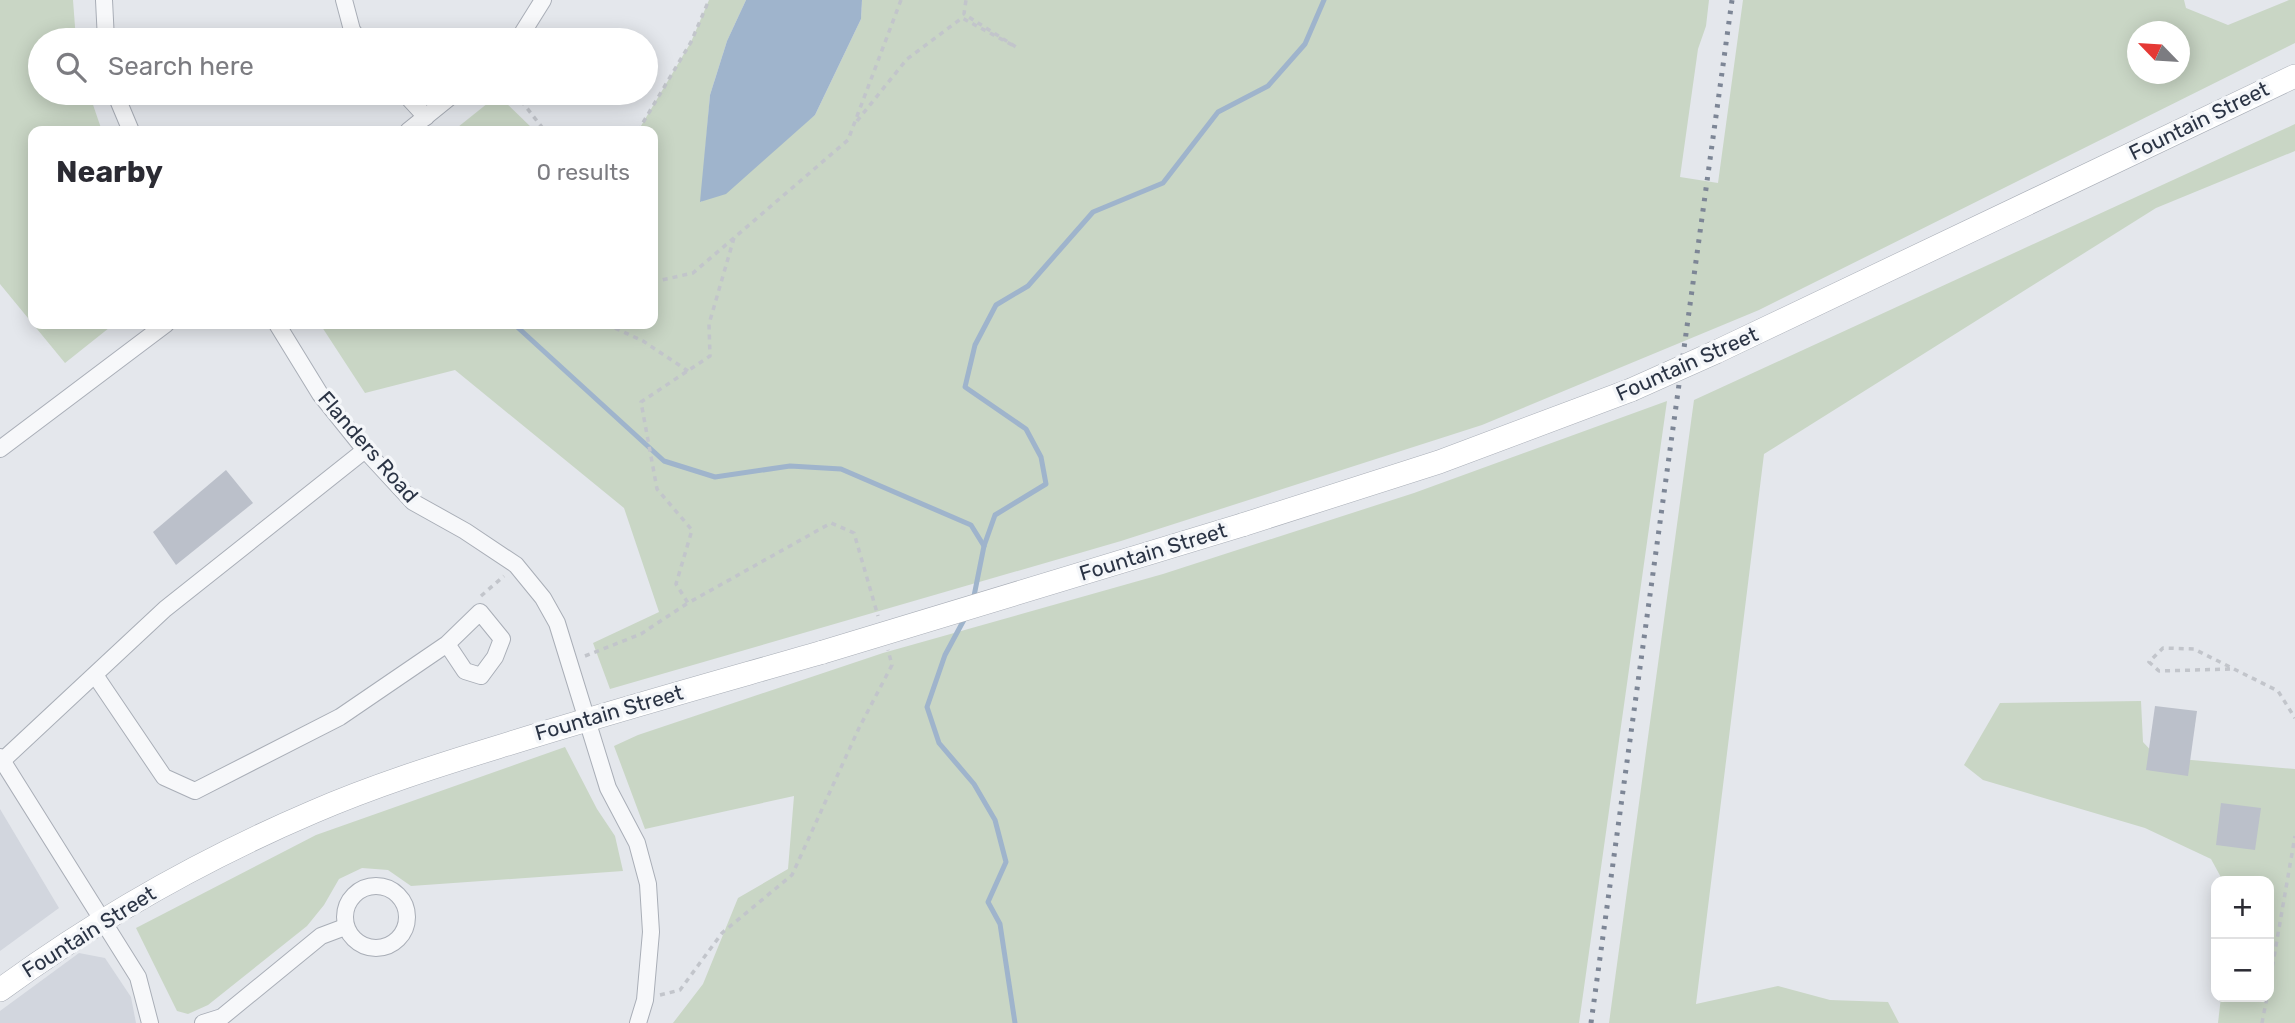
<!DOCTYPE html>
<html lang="en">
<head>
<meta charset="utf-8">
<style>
  body { margin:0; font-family:Rubik,sans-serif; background:#f7f7f7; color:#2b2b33 }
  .controls { position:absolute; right:21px; bottom:21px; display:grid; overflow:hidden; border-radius:14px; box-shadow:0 4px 18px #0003 }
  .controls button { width:63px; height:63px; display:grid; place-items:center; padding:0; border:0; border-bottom:2px solid #e1e1e2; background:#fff; color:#2b2b33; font:35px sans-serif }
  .compass { position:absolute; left:2127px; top:21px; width:63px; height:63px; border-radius:50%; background:#fff; box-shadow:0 4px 18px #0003; rotate:295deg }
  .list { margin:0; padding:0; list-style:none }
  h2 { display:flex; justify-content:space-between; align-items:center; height:91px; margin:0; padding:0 28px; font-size:30px }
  h2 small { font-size:23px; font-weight:400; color:#7c7c81 }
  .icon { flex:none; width:38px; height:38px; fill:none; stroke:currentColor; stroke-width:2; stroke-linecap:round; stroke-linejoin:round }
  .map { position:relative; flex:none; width:2295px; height:1023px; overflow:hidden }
  .search { position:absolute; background:#fff; box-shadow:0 4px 18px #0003; left:28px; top:28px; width:630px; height:77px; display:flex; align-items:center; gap:18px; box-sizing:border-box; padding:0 24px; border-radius:38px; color:#7c7c81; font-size:26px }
  .panel { position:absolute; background:#fff; box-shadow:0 4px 18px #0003; left:28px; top:126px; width:630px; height:203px; border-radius:14px }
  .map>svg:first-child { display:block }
  .built { fill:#d2d6de }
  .green { fill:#c9d6c5; fill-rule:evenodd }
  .water { fill:#9fb4cc }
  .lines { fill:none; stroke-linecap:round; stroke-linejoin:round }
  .stream { stroke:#9fb4cc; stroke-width:5 }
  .building { fill:#bbc0ca }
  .minor-casing { stroke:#a9aeb7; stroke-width:18 }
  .secondary-casing { stroke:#a9aeb7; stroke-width:24 }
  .path { stroke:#c2c5cb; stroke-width:3.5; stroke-dasharray:5 5; stroke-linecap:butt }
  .minor { stroke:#f7f8fa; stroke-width:16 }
  .secondary { stroke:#fff; stroke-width:23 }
  .rail { stroke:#7d8696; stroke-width:5; stroke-dasharray:3.5 7; stroke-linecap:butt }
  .secondary-bridge-casing { stroke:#a9aeb7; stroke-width:24; stroke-linecap:butt }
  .secondary-bridge { stroke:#fff; stroke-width:23 }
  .labels { text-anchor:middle; stroke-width:7; stroke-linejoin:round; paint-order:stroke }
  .street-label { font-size:21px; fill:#2b3445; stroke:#f4f6f9 }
</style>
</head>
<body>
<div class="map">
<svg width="2295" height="1023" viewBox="0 0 2295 1023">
  <rect width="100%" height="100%" fill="#e4e7ec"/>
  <g class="built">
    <polygon points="0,809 59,908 0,951"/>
    <polygon points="79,953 105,958 131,997 136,1023 0,1023 0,1011"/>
  </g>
  <g class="green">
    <polygon points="0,0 73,0 76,40 40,40 40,93 89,93 102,131 33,131 33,324 114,324 65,363 0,284"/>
    <path d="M 709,0 L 746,0 L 727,41 L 710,95 L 701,202 L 815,115 L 861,19 L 862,0 L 1709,0 L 1706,26 L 1698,49 L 1680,177 L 1718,183 L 1743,0 L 2184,0 L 2186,8 L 2228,25 L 2289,0 L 2295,0 L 2295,43 L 1759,310 L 1482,425 L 1121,541 L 610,689 L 593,643 L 659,612 L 624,508 L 455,370 L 365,393 L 320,324 L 653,324 L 653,131 L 638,131 L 691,42 ZM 2138,32 L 2180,32 L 2180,74 L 2138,74 Z"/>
    <polygon points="498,95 535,131 453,131"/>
    <polygon points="2295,124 2295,151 2156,208 1764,454 1696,1004 1778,986 1830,1000 1888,1002 1899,1023 1609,1023 1694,400"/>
    <polygon points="1667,401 1579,1023 673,1023 703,984 738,898 788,869 794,796 645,829 614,746 638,735 883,653 1163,574 1414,493"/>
    <polygon points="2141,701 2143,742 2157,757 2295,769 2295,1023 2218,1023 2221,997 2269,997 2269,881 2223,881 2211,859 2145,828 1983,780 1964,765 2000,703"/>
    <polygon points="565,747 597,809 615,836 623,871 411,886 388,870 362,868 339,879 324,905 307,926 208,1005 188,1014 177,1011 136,928 316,835"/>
  </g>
  <polygon class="water" points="746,0 862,0 861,19 815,115 726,194 700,202 710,95 727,41"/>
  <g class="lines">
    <g class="stream">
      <polyline points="514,324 664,461 715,477 790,466 841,469 971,525 984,546"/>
      <polyline points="973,601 984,546 995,515 1046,484 1041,457 1026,429 965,387 975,345 996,305 1028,286 1093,212 1163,183 1218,112 1268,86 1305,44 1324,0"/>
      <polyline points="966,616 945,655 927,707 939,743 974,784 995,820 1006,862 988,902 1000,924 1015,1023"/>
    </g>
  </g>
  <g class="building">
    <polygon points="226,470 253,503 176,565 153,532"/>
    <polygon points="2155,706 2197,711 2188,776 2146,770"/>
    <polygon points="2221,803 2261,808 2255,850 2216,845"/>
  </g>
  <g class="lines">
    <defs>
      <g id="minor">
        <polyline points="104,0 106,40"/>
        <polyline points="344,0 352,30 359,40"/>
        <polyline points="518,40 543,0"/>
        <polyline points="115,93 131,131"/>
        <polyline points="404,93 426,117"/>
        <polyline points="408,131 455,93"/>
        <polyline points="277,324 320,394 365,450 413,502 465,531 516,565 543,598 557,623 608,788 637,843 648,884 651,932 645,1000 638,1023"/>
        <polyline points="0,449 166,324"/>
        <polyline points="95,675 164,777 195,791 340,717 447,644 480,612 502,639 495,657 481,676 465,671 447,644"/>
        <polyline points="0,757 138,977 150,1023"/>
        <polyline points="2,761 165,609 365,450"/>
        <circle cx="376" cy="917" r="31"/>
        <polyline points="203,1023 222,1017 321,936 345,927"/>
      </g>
      <g id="secondary">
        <polyline points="1716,352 2295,76"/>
        <polyline points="1242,525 1439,462 1631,390"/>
        <path d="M 0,990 C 97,919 203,859 313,812 C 373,786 436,766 498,747 C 606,713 715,683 823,652"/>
      </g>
    </defs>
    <use href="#minor" class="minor-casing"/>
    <use href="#secondary" class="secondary-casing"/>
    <g class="path">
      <polyline points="515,93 545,131"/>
      <polyline points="857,121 907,59 962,18 1016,47 964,14 966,0"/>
      <polyline points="638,131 691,42 709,0"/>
      <polyline points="734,238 709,324 710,356 641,402 657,489 692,530 676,584 688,603 831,523 854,533 878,616"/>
      <polyline points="653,282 693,273 848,140 901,0"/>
      <polyline points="606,324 643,341 688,371"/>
      <polyline points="481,596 504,576"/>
      <polyline points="585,656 641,634 688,603"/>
      <polyline points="2230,669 2159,671 2149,662 2163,648 2194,649 2278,691 2295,718"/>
      <polyline points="2269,986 2295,836"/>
      <polyline points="660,995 680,990 722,933 792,875 859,728 892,665 888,650"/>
      <polyline points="2262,1023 2267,997"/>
    </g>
    <use href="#minor" class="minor"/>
    <use href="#secondary" class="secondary"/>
    <polyline class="rail" points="1591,1023 1732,0"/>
    <defs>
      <g id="secondary-bridge">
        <polyline points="1631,390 1716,352"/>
        <polyline points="823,652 1242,525"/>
      </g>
    </defs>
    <use href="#secondary-bridge" class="secondary-bridge-casing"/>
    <use href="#secondary-bridge" class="secondary-bridge"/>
  </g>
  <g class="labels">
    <g class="street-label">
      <text transform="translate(2199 121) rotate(-26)" y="7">Fountain Street</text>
      <text transform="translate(1687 364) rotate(-24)" y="7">Fountain Street</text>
      <text transform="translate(368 447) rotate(49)" y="7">Flanders Road</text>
      <text transform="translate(1153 552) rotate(-17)" y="7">Fountain Street</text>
      <text transform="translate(609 713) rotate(-16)" y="7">Fountain Street</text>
      <text transform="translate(89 932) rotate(-32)" y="7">Fountain Street</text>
    </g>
  </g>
</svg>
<div class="controls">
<button>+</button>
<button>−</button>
</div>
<svg class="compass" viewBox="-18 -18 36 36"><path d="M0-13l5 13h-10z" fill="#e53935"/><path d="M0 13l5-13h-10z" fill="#7c7c81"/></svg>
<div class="search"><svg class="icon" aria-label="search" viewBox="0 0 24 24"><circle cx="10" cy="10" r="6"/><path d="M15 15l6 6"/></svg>Search here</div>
<section class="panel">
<h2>Nearby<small>0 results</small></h2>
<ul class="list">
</ul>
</section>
</div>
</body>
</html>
